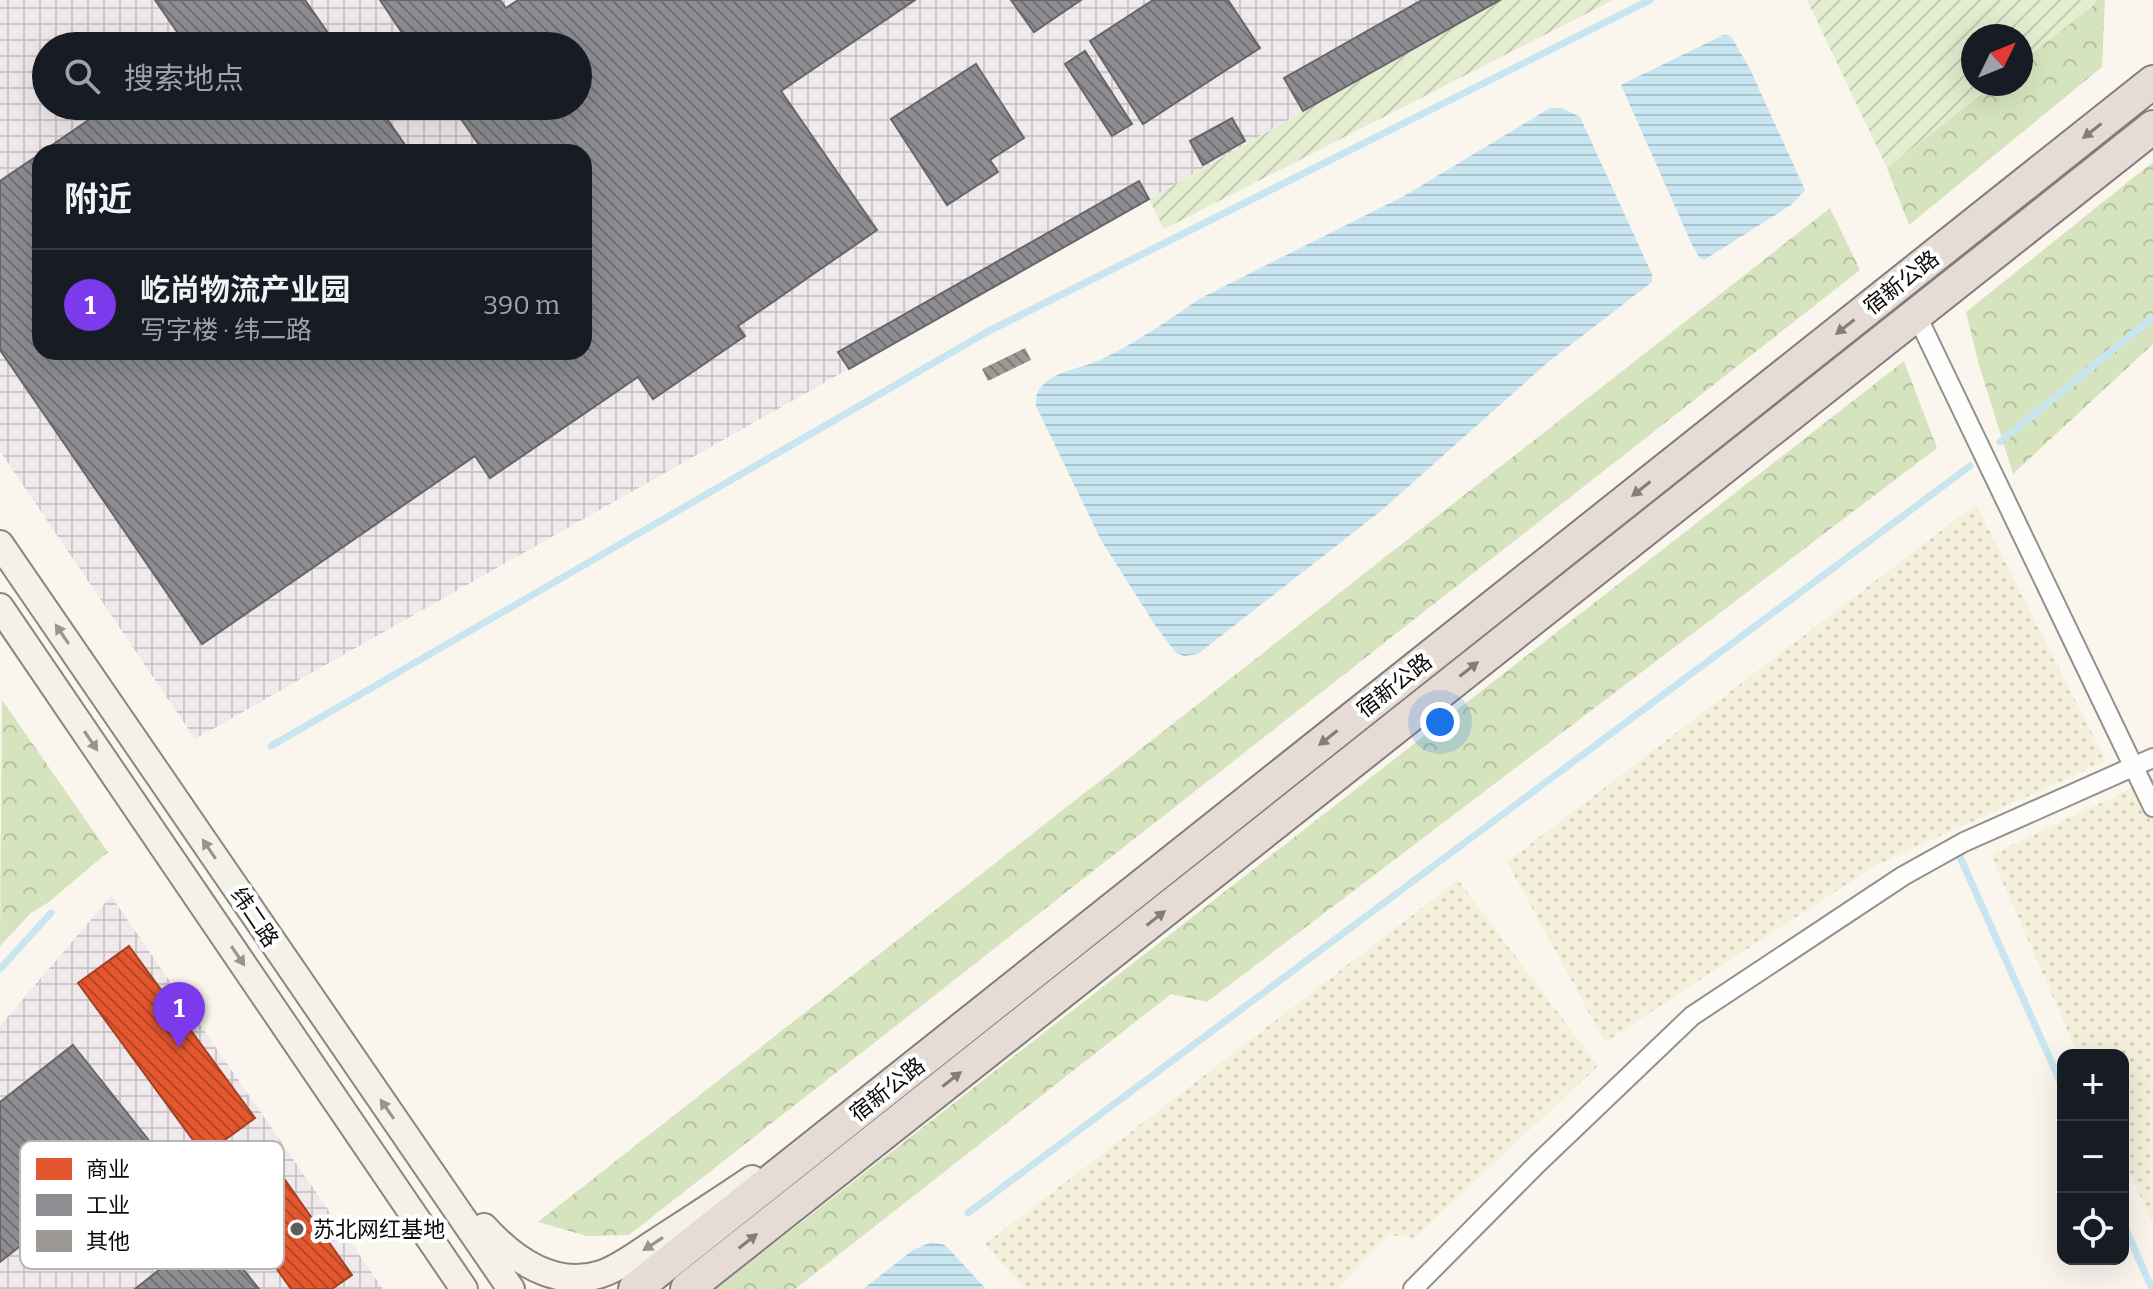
<!DOCTYPE html>
<html lang="zh">
<head>
<meta charset="utf-8">
<style>
  body { margin:0; font-family:Bitter,"Noto Sans SC",serif; background:#20242c; color:#f1f3f6 }
  .controls { position:absolute; right:24px; bottom:24px; display:grid; overflow:hidden; border-radius:16px; box-shadow:0 8px 32px #0002 }
  .controls button { width:72px; height:72px; display:grid; place-items:center; padding:0; border:0; border-bottom:2px solid #363941; background:#171b24; color:#f1f3f6; font:40px sans-serif }
  .compass { position:absolute; left:1961px; top:24px; width:72px; height:72px; border-radius:50%; background:#171b24; box-shadow:0 8px 32px #0002; rotate:47deg }
  .you { position:absolute; left:1440px; top:722px; width:28px; height:28px; margin:-20px; border:6px solid #fff; border-radius:50%; background:#1a73e8; box-shadow:0 0 0 12px #1a73e833 }
  .badge { display:grid; place-items:center; width:52px; height:52px; border-radius:50%; background:#7c3aed; color:#fff; font-size:26px; font-weight:700 }
  .pin { position:absolute; translate:-50% -66px; filter:drop-shadow(0 2px 4px #0008) }
  .pin::after { content:''; position:absolute; top:42px; width:28px; height:24px; background:inherit; clip-path:polygon(0 0,100% 0,50% 100%) }
  .list { margin:0; padding:0; list-style:none }
  h2 { display:flex; justify-content:space-between; align-items:center; height:104px; margin:0; padding:0 32px; font-size:34px }
  h2 small { font-size:26px; font-weight:400; color:#9ea1a6 }
  .list li { display:grid; grid-template-columns:52px 1fr auto; gap:24px; align-items:center; box-sizing:border-box; height:112px; padding:0 32px; border-top:2px solid #363941 }
  .list b { display:block; font-size:30px; white-space:nowrap }
  .list p { margin:0; font-size:26px; white-space:nowrap; color:#9ea1a6 }
  .list em { font-size:26px; font-style:normal; color:#9ea1a6 }
  .icon { flex:none; width:44px; height:44px; fill:none; stroke:currentColor; stroke-width:2; stroke-linecap:round; stroke-linejoin:round }
  .map { position:relative; flex:none; width:2153px; height:1289px; overflow:hidden }
  .search { position:absolute; background:#171b24; box-shadow:0 8px 32px #0002; left:32px; top:32px; width:560px; height:88px; display:flex; align-items:center; gap:20px; box-sizing:border-box; padding:0 28px; border-radius:44px; color:#9ea1a6; font-size:30px }
  .panel { position:absolute; background:#171b24; box-shadow:0 8px 32px #0002; left:32px; top:144px; width:560px; height:216px; border-radius:24px }
  .map>svg:first-child { display:block }
  .industrial { fill:url(#industrial-grid); fill-rule:evenodd }
  .farmland { fill:url(#farmland-dots) }
  .forest { fill:url(#forest-crowns) }
  .garden { fill:url(#garden-furrows) }
  .water { fill:url(#water-rules) }
  .shops { fill:url(#shops-back-hatch); stroke:#a34024; stroke-width:2 }
  .industry { fill:url(#industry-back-hatch); stroke:#66666a; stroke-width:2 }
  .lines { fill:none; stroke-linecap:round; stroke-linejoin:round }
  .stream { stroke:#c8e5f0; stroke-width:7 }
  .building { fill:url(#building-back-hatch) }
  .street-casing { stroke:#93918d; stroke-width:22 }
  .secondary-casing { stroke:#898784; stroke-width:30 }
  .highway-casing { stroke:#807e7a; stroke-width:36 }
  .street { stroke:#fefefc; stroke-width:18 }
  .secondary { stroke:#f4f1e8; stroke-width:26 }
  .highway { stroke:#e7dcd5; stroke-width:32 }
  .oneway { fill:#847e7a }
  .oneway2 { fill:#979590 }
  .poi-dot { fill:#5f5d5a; stroke:#fff; stroke-width:3 }
  .labels { text-anchor:middle; stroke-width:8; stroke-linejoin:round; paint-order:stroke }
  .street-label { font-size:22px; fill:#0b0b0b; stroke:#fff }
  .poi-label { font-size:22px; fill:#0b0b0b; stroke:#fff; text-anchor:start }
  .key { fill:#fff; stroke:#b6b6b6; stroke-width:2 }
  .key-label { font-size:22px; fill:#0b0b0b }
</style>
</head>
<body>
<div class="map">
<svg width="2153" height="1289" viewBox="0 0 2153 1289">
  <defs>
    <pattern id="industrial-grid" width="8" height="8" patternUnits="userSpaceOnUse" patternTransform="scale(2)"><rect width="8" height="8" fill="#f0e9eb"/><path d="M0 4h8M4 0v8" fill="none" stroke="#ccc6c8"/></pattern>
    <pattern id="farmland-dots" width="8" height="8" patternUnits="userSpaceOnUse" patternTransform="scale(2)"><rect width="8" height="8" fill="#f5f0db"/><path d="M2 2h.1M6 6h.1" fill="none" stroke="#d1ccbb" stroke-width="1.8" stroke-linecap="round"/></pattern>
    <pattern id="forest-crowns" width="20" height="18" patternUnits="userSpaceOnUse" patternTransform="scale(2)"><rect width="20" height="18" fill="#d5e3be"/><path d="M2 6a3 3 0 1 1 6 0M12 15a3 3 0 1 1 6 0" fill="none" stroke="#b6c1a2"/></pattern>
    <pattern id="garden-furrows" width="10" height="10" patternUnits="userSpaceOnUse" patternTransform="scale(2)"><rect width="10" height="10" fill="#e4edd0"/><path d="M-1 1l2-2M0 10L10 0M9 11l2-2" fill="none" stroke="#c2cab1"/></pattern>
    <pattern id="water-rules" width="6" height="5" patternUnits="userSpaceOnUse" patternTransform="scale(2)"><rect width="6" height="5" fill="#c8e5f0"/><path d="M0 2.5h6" fill="none" stroke="#aac3cc"/></pattern>
    <pattern id="shops-back-hatch" width="6" height="6" patternUnits="userSpaceOnUse" patternTransform="scale(2)"><rect width="6" height="6" fill="#e4572e"/><path d="M-1 5l2 2M0 0l6 6M5-1l2 2" fill="none" stroke="#b74625"/></pattern>
    <pattern id="industry-back-hatch" width="6" height="6" patternUnits="userSpaceOnUse" patternTransform="scale(2)"><rect width="6" height="6" fill="#8d8d92"/><path d="M-1 5l2 2M0 0l6 6M5-1l2 2" fill="none" stroke="#717175"/></pattern>
    <pattern id="building-back-hatch" width="6" height="6" patternUnits="userSpaceOnUse" patternTransform="scale(2)"><rect width="6" height="6" fill="#9c9995"/><path d="M-1 5l2 2M0 0l6 6M5-1l2 2" fill="none" stroke="#7d7b78"/></pattern>
  </defs>
  <rect width="100%" height="100%" fill="#faf6ee"/>
  <g class="industrial">
    <path d="M 0,0 L 1500,0 L 195,739 L 0,451 ZM 46,46 L 578,46 L 578,106 L 46,106 ZM 40,152 L 584,152 L 584,352 L 40,352 Z"/>
    <polygon points="111,896 383,1289 0,1289 0,1026"/>
  </g>
  <g class="farmland">
    <polygon points="1976,504 2106,761 1876,865 1605,1042 1507,862"/>
    <polygon points="2153,778 2153,1225 2123,1157 2123,1055 2078,1055 1991,855"/>
    <polygon points="1458,880 1598,1066 1414,1238 1389,1235 1337,1289 1025,1289 985,1244"/>
  </g>
  <g class="forest">
    <polygon points="2100,0 2105,0 2102,67 1909,225 1887,168 1994,84 2021,84 2021,62"/>
    <polygon points="2153,162 2153,344 2013,474 1979,365 1966,312"/>
    <polygon points="1830,208 1860,270 629,1235 587,1236 538,1222"/>
    <polygon points="1904,361 1937,448 1207,1002 1171,994 795,1289 716,1289"/>
    <polygon points="2,700 108,852 49,902 31,913 0,946"/>
  </g>
  <g class="garden">
    <polygon points="1501,0 1613,0 1164,229 1149,199"/>
    <polygon points="1807,0 2100,0 2021,62 2021,36 1973,36 1973,84 1994,84 1887,168"/>
  </g>
  <g class="water">
    <polygon points="1723,35 1731,36 1750,69 1805,190 1791,205 1704,260 1699,257 1693,247 1621,85"/>
    <path d="M 1550,108 L 1562,108 L 1580,117 L 1652,274 L 1652,282 L 1547,363 L 1382,510 L 1198,654 L 1184,656 L 1176,653 L 1155,625 L 1101,540 L 1036,406 C 1036,397 1036,390 1044,384 C 1060,369 1082,369 1102,359 C 1135,343 1168,321 1199,299 L 1404,196 Z"/>
    <polygon points="932,1242 945,1245 986,1289 863,1289 913,1250"/>
  </g>
  <g class="shops">
    <polygon points="129,946 255,1118 204,1155 78,983"/>
    <polygon points="271,1160 352,1275 332,1289 291,1289 223,1193"/>
  </g>
  <g class="industry">
    <polygon points="155,0 305,0 337,46 187,46"/>
    <polygon points="380,0 500,0 506,8 518,0 915,0 781,91 877,230 738,326 745,336 653,399 638,377 490,478 475,456 202,644 0,350 0,181 40,154 40,352 584,352 584,314 592,309 584,297 584,152 484,152 452,106 578,106 578,46 411,46"/>
    <polygon points="1011,0 1081,0 1034,32"/>
    <polygon points="1153,0 1228,0 1260,48 1143,124 1090,41"/>
    <polygon points="1422,0 1500,0 1303,111 1284,78"/>
    <polygon points="1085,51 1132,124 1112,136 1065,64"/>
    <polygon points="976,64 1024,138 990,160 998,172 947,205 891,119"/>
    <polygon points="109,106 378,106 410,152 42,152"/>
    <polygon points="1232,118 1245,141 1203,165 1190,141"/>
    <polygon points="1139,181 1149,199 849,369 838,352"/>
    <polygon points="73,1045 151,1143 0,1262 0,1102"/>
    <polygon points="211,1229 259,1289 135,1289"/>
  </g>
  <g class="lines">
    <g class="stream">
      <polyline points="2000,442 2153,317"/>
      <polyline points="271,746 987,332 1650,0"/>
      <polyline points="1960,857 2063,1088"/>
      <polyline points="0,969 51,913"/>
      <polyline points="968,1213 1970,466"/>
      <polyline points="2123,1223 2152,1289"/>
    </g>
  </g>
  <polygon class="building" points="1025,348 1031,360 988,381 982,369"/>
  <g class="lines">
    <defs>
      <g id="street">
        <polyline points="1916,314 2153,807"/>
        <polyline points="1413,1289 1537,1164 1692,1016 1903,876 1964,842 2153,758"/>
      </g>
      <g id="secondary">
        <polyline points="0,544 511,1289"/>
        <polyline points="0,607 464,1289"/>
        <path d="M 484,1227 C 514,1260 555,1289 601,1274 C 622,1267 641,1251 659,1240 C 690,1220 721,1200 752,1179"/>
      </g>
      <g id="highway">
        <polyline points="635,1289 2153,82"/>
        <polyline points="687,1289 2153,127"/>
      </g>
    </defs>
    <use href="#street" class="street-casing"/>
    <use href="#secondary" class="secondary-casing"/>
    <use href="#highway" class="highway-casing"/>
    <use href="#street" class="street"/>
    <use href="#secondary" class="secondary"/>
    <use href="#highway" class="highway"/>
  </g>
  <defs><path id="oneway-solid" d="M-6-.8H1V-3.2L6.5 0L1 3.2V.8H-6Z" transform="scale(2)"/></defs>
  <g class="oneway">
    <use href="#oneway-solid" transform="translate(2092 131) rotate(142)"/>
    <use href="#oneway-solid" transform="translate(1845 327) rotate(142)"/>
    <use href="#oneway-solid" transform="translate(1641 489) rotate(142)"/>
    <use href="#oneway-solid" transform="translate(1469 669) rotate(-38)"/>
    <use href="#oneway-solid" transform="translate(1328 738) rotate(142)"/>
    <use href="#oneway-solid" transform="translate(1156 918) rotate(-38)"/>
    <use href="#oneway-solid" transform="translate(952 1079) rotate(-38)"/>
    <use href="#oneway-solid" transform="translate(748 1241) rotate(-38)"/>
  </g>
  <g class="oneway2">
    <use href="#oneway-solid" transform="translate(62 634) rotate(-124)"/>
    <use href="#oneway-solid" transform="translate(91 741) rotate(56)"/>
    <use href="#oneway-solid" transform="translate(209 849) rotate(-124)"/>
    <use href="#oneway-solid" transform="translate(238 956) rotate(56)"/>
    <use href="#oneway-solid" transform="translate(387 1109) rotate(-125)"/>
    <use href="#oneway-solid" transform="translate(653 1244) rotate(147)"/>
  </g>
  <circle class="poi-dot" cx="297" cy="1229" r="8"/>
  <g class="labels">
    <g class="street-label">
      <text transform="translate(1901 282) rotate(-38)" y="8">宿新公路</text>
      <text transform="translate(1394 685) rotate(-38)" y="8">宿新公路</text>
      <text transform="translate(255 917) rotate(56)" y="8">纬二路</text>
      <text transform="translate(887 1089) rotate(-38)" y="8">宿新公路</text>
    </g>
    <g class="poi-label">
      <text x="313" y="1237">苏北网红基地</text>
    </g>
  </g>
  <rect x="20" y="1141" width="264" height="128" rx="12" class="key"/>
  <rect x="36" y="1158" width="36" height="22" fill="#e4572e"/>
  <rect x="36" y="1194" width="36" height="22" fill="#8d8d92"/>
  <rect x="36" y="1230" width="36" height="22" fill="#9c9995"/>
  <g class="key-label">
    <text x="86" y="1177">商业</text>
    <text x="86" y="1213">工业</text>
    <text x="86" y="1249">其他</text>
  </g>
</svg>
<div class="controls">
<button>+</button>
<button>−</button>
<button><svg class="icon" aria-label="locate" viewBox="0 0 24 24"><circle cx="12" cy="12" r="6"/><path d="M12 2v4M12 18v4M2 12h4M18 12h4"/></svg></button>
</div>
<svg class="compass" viewBox="-18 -18 36 36"><path d="M0-13l5 13h-10z" fill="#e53935"/><path d="M0 13l5-13h-10z" fill="#9ea1a6"/></svg>
<div class="you"></div>
<div class="pin badge" style="left:179px;top:1048px">1</div>
<div class="search"><svg class="icon" aria-label="search" viewBox="0 0 24 24"><circle cx="10" cy="10" r="6"/><path d="M15 15l6 6"/></svg>搜索地点</div>
<section class="panel">
<h2>附近<small></small></h2>
<ul class="list">
<li><span class="badge">1</span><div><b>屹尚物流产业园</b><p>写字楼 · 纬二路</p></div><em>390 m</em></li>
</ul>
</section>
</div>
</body>
</html>
